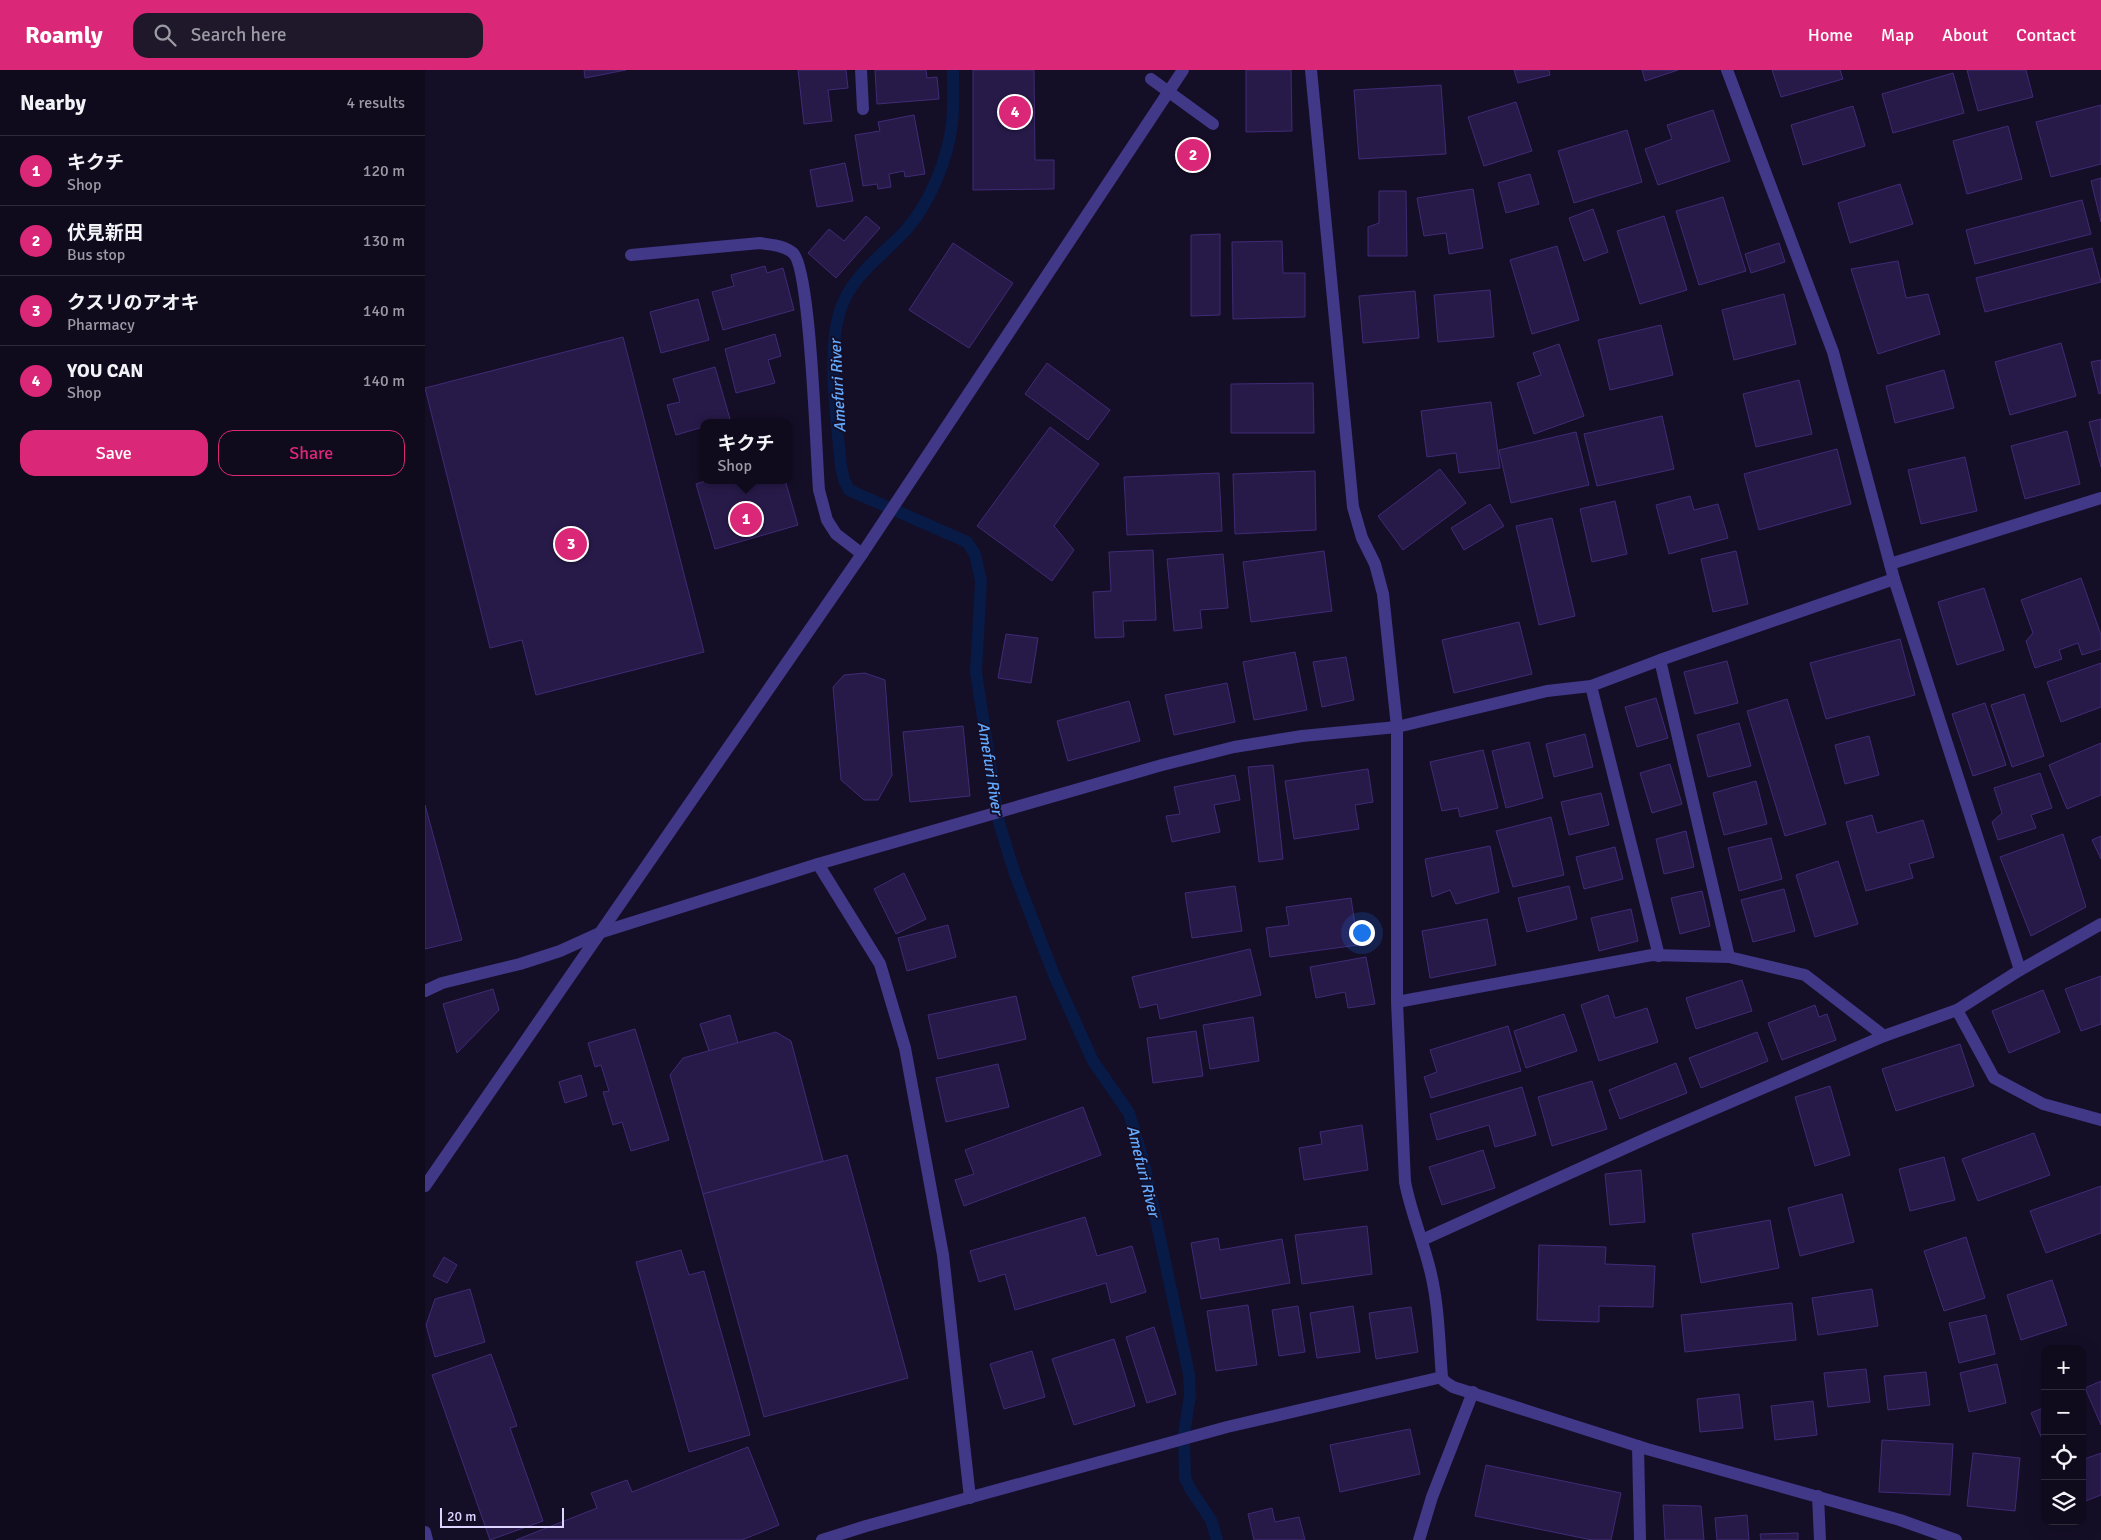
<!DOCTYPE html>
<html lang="en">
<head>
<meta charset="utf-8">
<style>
  body { margin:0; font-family:Signika,"Noto Sans JP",sans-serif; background:#1e182a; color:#f1f3f6 }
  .controls { position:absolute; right:15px; bottom:15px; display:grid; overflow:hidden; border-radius:10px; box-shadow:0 5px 20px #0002 }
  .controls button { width:45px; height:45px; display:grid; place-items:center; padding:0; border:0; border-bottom:1px solid #302b3b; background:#100a1d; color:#f1f3f6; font:25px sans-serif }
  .scale { position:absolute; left:15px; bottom:12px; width:124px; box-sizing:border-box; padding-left:5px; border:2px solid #ddd5ff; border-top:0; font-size:14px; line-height:18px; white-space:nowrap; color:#ddd5ff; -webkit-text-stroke:4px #150e27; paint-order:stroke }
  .you { position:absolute; left:936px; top:862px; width:18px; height:18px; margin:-12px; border:4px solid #fff; border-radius:50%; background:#1a73e8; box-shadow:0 0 0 8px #1a73e833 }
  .badge { display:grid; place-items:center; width:32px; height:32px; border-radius:50%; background:#db2777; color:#fff; font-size:16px; font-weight:700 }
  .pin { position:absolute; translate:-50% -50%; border:2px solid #fff; box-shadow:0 1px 5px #0006 }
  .popup { position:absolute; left:275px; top:349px; width:92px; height:65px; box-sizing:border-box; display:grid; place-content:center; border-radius:10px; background:#100a1d; filter:drop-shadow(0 1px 4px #0005); font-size:16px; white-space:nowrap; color:#9c9aa4 }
  .popup b { font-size:19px; color:#f1f3f6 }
  .popup::after { content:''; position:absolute; left:50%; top:100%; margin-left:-10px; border:10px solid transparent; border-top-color:#100a1d }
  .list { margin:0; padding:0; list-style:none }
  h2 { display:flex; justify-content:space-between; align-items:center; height:65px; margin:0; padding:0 20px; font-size:21px }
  h2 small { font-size:16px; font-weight:400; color:#9c9aa4 }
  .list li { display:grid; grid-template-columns:32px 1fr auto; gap:15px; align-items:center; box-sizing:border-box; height:70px; padding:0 20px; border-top:1px solid #302b3b }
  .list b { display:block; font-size:19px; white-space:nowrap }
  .list p { margin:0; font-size:16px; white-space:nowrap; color:#9c9aa4 }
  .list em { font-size:16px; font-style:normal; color:#9c9aa4 }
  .actions { display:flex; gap:10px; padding:15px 20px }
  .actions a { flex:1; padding:11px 0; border:1px solid #db2777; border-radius:15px; text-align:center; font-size:18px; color:#db2777 }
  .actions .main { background:#db2777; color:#fff }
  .icon { flex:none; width:28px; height:28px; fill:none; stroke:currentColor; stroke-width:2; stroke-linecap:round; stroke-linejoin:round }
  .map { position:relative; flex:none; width:1676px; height:1470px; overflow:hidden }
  header { display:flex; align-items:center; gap:30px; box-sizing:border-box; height:70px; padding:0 25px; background:#db2777; color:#fff }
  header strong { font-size:24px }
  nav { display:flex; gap:28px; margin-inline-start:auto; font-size:18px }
  .search { width:350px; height:45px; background:#1e182a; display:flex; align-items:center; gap:12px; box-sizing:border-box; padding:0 18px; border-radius:15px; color:#9c9aa4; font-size:19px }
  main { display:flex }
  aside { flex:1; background:#100a1d }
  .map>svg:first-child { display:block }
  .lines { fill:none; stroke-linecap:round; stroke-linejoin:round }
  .stream { stroke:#081a46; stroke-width:12 }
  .building { fill:#271a49; stroke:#402b76 }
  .pedestrian { stroke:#413888; stroke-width:12 }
  .minor { stroke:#413888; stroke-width:12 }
  .tertiary { stroke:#413888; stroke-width:12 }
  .labels { text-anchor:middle; stroke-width:4; stroke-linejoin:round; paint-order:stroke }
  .water-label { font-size:16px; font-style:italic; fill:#63aaff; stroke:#150e27 }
</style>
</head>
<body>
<header>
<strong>Roamly</strong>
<div class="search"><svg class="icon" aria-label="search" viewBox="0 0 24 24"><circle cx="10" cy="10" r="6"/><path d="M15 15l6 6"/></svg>Search here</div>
<nav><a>Home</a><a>Map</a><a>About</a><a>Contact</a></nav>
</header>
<main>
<aside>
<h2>Nearby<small>4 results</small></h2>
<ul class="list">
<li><span class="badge">1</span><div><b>キクチ</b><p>Shop</p></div><em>120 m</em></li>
<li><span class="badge">2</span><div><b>伏見新田</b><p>Bus stop</p></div><em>130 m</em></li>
<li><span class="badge">3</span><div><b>クスリのアオキ</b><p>Pharmacy</p></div><em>140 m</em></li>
<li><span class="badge">4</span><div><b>YOU CAN</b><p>Shop</p></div><em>140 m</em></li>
</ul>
<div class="actions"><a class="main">Save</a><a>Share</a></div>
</aside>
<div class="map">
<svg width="1676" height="1470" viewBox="0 0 1676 1470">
  <rect width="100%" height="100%" fill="#150e27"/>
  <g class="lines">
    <path class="stream" d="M 528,0 C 528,17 529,36 527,53 C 523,89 505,133 481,160 C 458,185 428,204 416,238 C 401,280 412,351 416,396 L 419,410 L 424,420 L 542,472 L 550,484 L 556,511 L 551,602 L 574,753 L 590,804 L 629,905 L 668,991 L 704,1043 L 719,1093 L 764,1304 L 765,1325 L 759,1364 L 760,1408 L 766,1420 L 786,1450 L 792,1470"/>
  </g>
  <g class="building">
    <polygon points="159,0 201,0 160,8"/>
    <polygon points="373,0 421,0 423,18 403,20 407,51 379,54"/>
    <polygon points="450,0 501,0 502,8 512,7 514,29 452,34"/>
    <polygon points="548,0 609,0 610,90 629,90 629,119 548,120"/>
    <polygon points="821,0 866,0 867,61 821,62"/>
    <polygon points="1089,0 1124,0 1125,5 1093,13"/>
    <polygon points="1217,0 1253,0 1220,11"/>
    <polygon points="1347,0 1415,0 1418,9 1356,27"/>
    <polygon points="1542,0 1601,0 1608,27 1553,41"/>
    <polygon points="1528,3 1539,43 1468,63 1457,24"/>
    <polygon points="1016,15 1021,84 934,89 929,20"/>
    <polygon points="1091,32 1107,81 1059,96 1043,47"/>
    <polygon points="1676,35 1676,94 1626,107 1611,52"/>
    <polygon points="1428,36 1440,76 1378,95 1366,55"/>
    <polygon points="1288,40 1305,91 1233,115 1220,79 1247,69 1242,55"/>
    <polygon points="489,45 500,104 480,107 479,101 464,104 466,117 453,119 452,114 438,116 430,65 455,61 453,52"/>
    <polygon points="1583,56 1597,109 1542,124 1528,71"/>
    <polygon points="1202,60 1217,112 1149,133 1133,81"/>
    <polygon points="420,93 428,131 392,137 385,100"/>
    <polygon points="1105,104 1114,134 1081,143 1073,113"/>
    <polygon points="1676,108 1676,152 1666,111"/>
    <polygon points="1475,114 1488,154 1425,173 1413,133"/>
    <polygon points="1048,119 1058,178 1024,184 1021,163 999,166 992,128"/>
    <polygon points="954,121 981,121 982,186 943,186 943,157 954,153"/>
    <polygon points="1298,127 1321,201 1274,215 1251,141"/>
    <polygon points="1657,130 1666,164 1550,194 1541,160"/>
    <polygon points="1168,139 1183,182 1159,191 1144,148"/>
    <polygon points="441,146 455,158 411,208 383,183 404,159 419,171"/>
    <polygon points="1239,146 1262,220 1215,234 1192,161"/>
    <polygon points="795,164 795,245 766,246 766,165"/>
    <polygon points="857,171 858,203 880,203 880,247 808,249 807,172"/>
    <polygon points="528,173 588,213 544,278 484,240"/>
    <polygon points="1354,173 1360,192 1326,203 1320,184"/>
    <polygon points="1132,176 1154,250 1107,264 1085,190"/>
    <polygon points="1667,178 1676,212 1560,242 1551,208"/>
    <polygon points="1473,191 1481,228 1503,224 1515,264 1453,284 1426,199"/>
    <polygon points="340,196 342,203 358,198 369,240 298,260 287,222 309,216 306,205"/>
    <polygon points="1065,220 1069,267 1013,272 1009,225"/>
    <polygon points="990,221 994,268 938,273 934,226"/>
    <polygon points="1359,224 1371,274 1309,290 1297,240"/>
    <polygon points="273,229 284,270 236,283 225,242"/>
    <polygon points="1236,255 1248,305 1185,320 1173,270"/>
    <polygon points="350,264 356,286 343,290 350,313 311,323 300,279"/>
    <polygon points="198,267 279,582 111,625 97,570 65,578 0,318"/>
    <polygon points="1636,273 1651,326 1585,345 1570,292"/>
    <polygon points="1134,274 1159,346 1109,364 1092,313 1116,305 1108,283"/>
    <polygon points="1676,290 1676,323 1674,324 1666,292"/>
    <polygon points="622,293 685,340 663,370 600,324"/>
    <polygon points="290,297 305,349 294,353 278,353 278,357 251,365 242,335 255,332 248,309"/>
    <polygon points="1519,300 1529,338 1470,353 1461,316"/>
    <polygon points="1374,310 1387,364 1331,377 1318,324"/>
    <polygon points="888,313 889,363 806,363 806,314"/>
    <polygon points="1066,332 1075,398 1034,403 1031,383 1002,387 996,341"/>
    <polygon points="1237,346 1249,399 1172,416 1159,364"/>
    <polygon points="1676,349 1676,397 1664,352"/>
    <polygon points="625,357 674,394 629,456 649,480 627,511 552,456"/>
    <polygon points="1642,361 1655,414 1600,429 1586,376"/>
    <polygon points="1151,362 1164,415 1086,433 1074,380"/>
    <polygon points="1412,379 1426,434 1334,460 1319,404"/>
    <polygon points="1540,387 1552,441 1496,454 1483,400"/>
    <polygon points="1015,399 1041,433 978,480 953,446"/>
    <polygon points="890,401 891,460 810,464 808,404"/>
    <polygon points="794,403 797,461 702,465 699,407"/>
    <polygon points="284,410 360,410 373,455 290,479 271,414"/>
    <polygon points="1265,426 1269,440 1293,434 1303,468 1244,484 1231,435"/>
    <polygon points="1190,431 1202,484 1167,492 1155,439"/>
    <polygon points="1065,434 1079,456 1039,480 1026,458"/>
    <polygon points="1127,448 1150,546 1114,555 1091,456"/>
    <polygon points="728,480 731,550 698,551 699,567 670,568 668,522 686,521 684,482"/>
    <polygon points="899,481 907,541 826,552 818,492"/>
    <polygon points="1311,481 1323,534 1288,542 1276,489"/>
    <polygon points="798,484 803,538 775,540 777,558 749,561 742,489"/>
    <polygon points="1656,508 1676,565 1676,579 1657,585 1653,573 1634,580 1637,589 1610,598 1601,571 1608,563 1596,530"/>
    <polygon points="1559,518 1579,580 1532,595 1513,532"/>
    <polygon points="1094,552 1107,604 1029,623 1017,570"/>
    <polygon points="581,564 613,568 606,613 573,608"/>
    <polygon points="1475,569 1490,625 1401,649 1385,593"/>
    <polygon points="870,582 882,640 829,650 818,592"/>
    <polygon points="921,587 929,630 897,637 888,592"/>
    <polygon points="1302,591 1313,633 1270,644 1259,602"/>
    <polygon points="1676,593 1676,637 1636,652 1622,612"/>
    <polygon points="440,603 460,610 467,705 453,730 439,730 416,710 408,617 419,605"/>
    <polygon points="802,613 810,652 749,665 740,625"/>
    <polygon points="1599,624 1619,686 1587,697 1566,635"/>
    <polygon points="1231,628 1243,668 1212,677 1200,637"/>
    <polygon points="1362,629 1401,754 1360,766 1322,641"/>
    <polygon points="704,631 715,671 643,691 632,651"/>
    <polygon points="1560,633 1581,695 1548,706 1527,644"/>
    <polygon points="1314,653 1326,696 1283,707 1272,665"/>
    <polygon points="538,656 545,726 485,732 478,662"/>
    <polygon points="1160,664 1168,697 1129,707 1121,674"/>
    <polygon points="1444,666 1454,705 1420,714 1410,675"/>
    <polygon points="1104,672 1118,728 1081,738 1067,681"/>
    <polygon points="1676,673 1676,725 1642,739 1624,695"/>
    <polygon points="1058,680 1073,738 1035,747 1033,738 1017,741 1005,692"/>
    <polygon points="1245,694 1257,734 1227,743 1215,703"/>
    <polygon points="848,695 858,789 834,792 823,697"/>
    <polygon points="943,699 948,732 930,735 934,759 869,769 860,711"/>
    <polygon points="1615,703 1627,738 1606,745 1611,758 1573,770 1567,752 1577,743 1569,718"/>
    <polygon points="810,705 815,730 789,735 795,762 747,772 741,746 755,744 749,717"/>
    <polygon points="1331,711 1342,754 1299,765 1288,723"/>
    <polygon points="1176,723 1184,755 1144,765 1136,732"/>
    <polygon points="0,735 37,870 0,879"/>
    <polygon points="1447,745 1452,763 1498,750 1509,787 1484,794 1488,808 1441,821 1421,752"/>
    <polygon points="1126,747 1139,805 1088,817 1071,761"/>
    <polygon points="1261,761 1269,797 1239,804 1231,769"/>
    <polygon points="1638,764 1661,837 1606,866 1575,787"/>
    <polygon points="1676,766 1676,789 1667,770"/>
    <polygon points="1346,768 1357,809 1314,821 1303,778"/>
    <polygon points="1065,776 1074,822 1031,834 1025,820 1007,827 1000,789"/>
    <polygon points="1190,777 1198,809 1159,819 1151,787"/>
    <polygon points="1413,791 1433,854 1390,867 1371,805"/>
    <polygon points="479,803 501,849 471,864 449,819"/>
    <polygon points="810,816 817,861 767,868 760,823"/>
    <polygon points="1144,816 1152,849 1102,862 1093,828"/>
    <polygon points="1359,819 1370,861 1328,872 1316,830"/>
    <polygon points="1277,821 1285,856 1255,864 1246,828"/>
    <polygon points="926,828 933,875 845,887 841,858 864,855 861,837"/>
    <polygon points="1206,839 1213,871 1174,881 1166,848"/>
    <polygon points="1062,849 1071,895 1005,908 997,861"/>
    <polygon points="523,855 531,887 482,901 473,868"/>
    <polygon points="825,879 836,925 735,949 732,934 715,938 707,907"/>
    <polygon points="941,887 950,934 923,938 920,922 891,928 885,897"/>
    <polygon points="1676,906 1676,954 1656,961 1640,919"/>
    <polygon points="1317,910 1327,941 1271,959 1261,928"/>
    <polygon points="68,919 74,940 32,983 18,934"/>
    <polygon points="1618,920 1635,962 1584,983 1567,941"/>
    <polygon points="1183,925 1190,948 1222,938 1233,972 1174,991 1156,935"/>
    <polygon points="591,926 601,969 513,989 503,945"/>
    <polygon points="1390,935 1394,947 1402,944 1411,970 1357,990 1343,953"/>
    <polygon points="1139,944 1152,981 1101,998 1089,961"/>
    <polygon points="305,945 313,973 284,981 275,954"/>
    <polygon points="828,947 834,991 785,999 778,955"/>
    <polygon points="1083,956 1096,1001 1006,1028 999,1007 1012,1002 1005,980"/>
    <polygon points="210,959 244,1070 206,1081 197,1052 188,1055 178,1022 184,1021 176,995 170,997 163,973"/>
    <polygon points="771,961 778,1006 728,1013 722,968"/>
    <polygon points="351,962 366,971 398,1091 278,1124 245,1005 258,988"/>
    <polygon points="1332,962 1343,991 1276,1018 1264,988"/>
    <polygon points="1535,974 1549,1016 1471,1041 1457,999"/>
    <polygon points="1251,993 1262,1023 1195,1049 1184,1020"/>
    <polygon points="573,994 584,1037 521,1052 511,1008"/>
    <polygon points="156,1005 162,1026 140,1033 134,1012"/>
    <polygon points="1167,1011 1182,1059 1127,1076 1113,1027"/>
    <polygon points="1405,1016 1425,1085 1390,1096 1370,1027"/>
    <polygon points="1097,1017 1111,1065 1070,1077 1064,1055 1012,1070 1005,1044"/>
    <polygon points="658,1037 676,1085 539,1136 530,1110 549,1104 540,1080"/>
    <polygon points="937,1055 943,1100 879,1110 874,1078 897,1074 895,1062"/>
    <polygon points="1609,1063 1625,1105 1553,1131 1537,1089"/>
    <polygon points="1058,1080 1070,1118 1017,1135 1004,1097"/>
    <polygon points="422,1085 483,1308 339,1347 278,1124"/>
    <polygon points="1519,1087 1530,1130 1485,1141 1474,1099"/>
    <polygon points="1216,1100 1220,1152 1185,1155 1180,1104"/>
    <polygon points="1676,1116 1676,1163 1621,1183 1605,1141"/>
    <polygon points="1417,1124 1429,1172 1375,1186 1363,1138"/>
    <polygon points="660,1147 672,1186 707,1176 721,1222 686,1233 681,1213 590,1240 580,1204 554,1212 545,1181"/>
    <polygon points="1345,1150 1354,1198 1276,1213 1267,1164"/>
    <polygon points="942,1156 947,1204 877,1214 870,1165"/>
    <polygon points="1541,1167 1560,1228 1519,1241 1499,1181"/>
    <polygon points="793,1168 795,1180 857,1169 865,1213 776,1229 766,1173"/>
    <polygon points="1114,1175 1181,1177 1180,1194 1230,1196 1228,1237 1174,1236 1174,1252 1112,1250"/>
    <polygon points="256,1180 264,1205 279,1201 325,1365 264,1382 211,1192"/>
    <polygon points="19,1187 32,1195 22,1213 8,1206"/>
    <polygon points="1627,1210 1642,1255 1596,1270 1582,1225"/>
    <polygon points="45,1219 60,1272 10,1287 1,1255 10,1229"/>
    <polygon points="1447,1219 1453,1256 1393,1265 1387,1228"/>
    <polygon points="1367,1233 1371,1270 1260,1282 1256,1245"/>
    <polygon points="823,1235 832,1295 791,1301 782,1241"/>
    <polygon points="873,1236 880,1282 854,1286 847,1240"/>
    <polygon points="928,1236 935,1282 892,1288 885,1243"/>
    <polygon points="986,1237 993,1282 951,1289 944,1243"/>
    <polygon points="1561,1245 1570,1284 1534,1293 1524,1253"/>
    <polygon points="729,1257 751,1324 722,1333 701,1267"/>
    <polygon points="689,1269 710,1336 649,1355 627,1289"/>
    <polygon points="607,1281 620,1327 579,1339 565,1294"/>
    <polygon points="66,1284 92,1356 85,1358 118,1451 65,1470 7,1305"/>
    <polygon points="1572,1294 1581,1333 1544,1342 1535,1303"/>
    <polygon points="1441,1299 1445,1332 1403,1337 1399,1303"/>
    <polygon points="1501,1302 1505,1335 1463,1340 1459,1306"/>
    <polygon points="1676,1311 1676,1355 1660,1318"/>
    <polygon points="1314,1324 1318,1358 1275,1362 1272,1329"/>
    <polygon points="1388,1331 1392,1365 1350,1370 1346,1336"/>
    <polygon points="1620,1337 1620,1376 1606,1343"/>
    <polygon points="985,1359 995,1404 915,1422 905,1375"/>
    <polygon points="1457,1370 1528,1374 1525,1425 1454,1422"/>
    <polygon points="323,1377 354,1455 317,1470 91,1470 172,1438 166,1423 202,1410 207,1422"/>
    <polygon points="1548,1383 1595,1388 1590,1441 1542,1436"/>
    <polygon points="1676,1383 1676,1425 1658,1432 1657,1390"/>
    <polygon points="1061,1395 1196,1423 1186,1470 1167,1470 1050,1446"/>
    <polygon points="1238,1435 1276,1436 1279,1470 1240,1470"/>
    <polygon points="847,1438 850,1452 874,1447 880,1470 829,1470 823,1444"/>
    <polygon points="1322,1445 1324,1470 1292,1470 1290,1448"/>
    <polygon points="1373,1463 1373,1470 1336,1470 1335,1464"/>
  </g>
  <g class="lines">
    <polyline class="pedestrian" points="726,9 788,54"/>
    <g class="minor">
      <polyline points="436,0 438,39"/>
      <path d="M 886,0 L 928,437 L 937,468 L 950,494 L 958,524 L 972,657 L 972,932 L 980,1112 C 986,1143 999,1173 1006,1204 C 1014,1238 1014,1272 1017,1307 L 1019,1311 L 1028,1317 L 1222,1379 L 1475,1450 L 1531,1470"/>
      <polyline points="1302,0 1408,282 1469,509 1595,900"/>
      <path d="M 206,185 L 335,173 C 346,175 359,175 368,183 C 386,199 391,385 394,420 L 402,450 L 411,464 L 437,484"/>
      <polyline points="1465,494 1676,428"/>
      <polyline points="1235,590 1304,887"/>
      <polyline points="1166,616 1234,886"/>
      <polyline points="393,794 455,894 480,978 518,1185 545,1428"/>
      <polyline points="0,921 17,913 95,894 135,881 177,862 393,794 737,695 809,677 877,666 972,657 1122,621 1166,616 1235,590 1469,509"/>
      <polyline points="972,932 1227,885 1304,887 1380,905 1459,966"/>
      <polyline points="1532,940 1569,1008 1618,1034 1676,1050"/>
      <polyline points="997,1170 1229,1065 1459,966 1532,940 1595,900 1676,854"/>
      <polyline points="1213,1376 1215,1470"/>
      <polyline points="1393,1426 1395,1470"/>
      <polyline points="397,1470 441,1456 802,1357 1017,1307"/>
      <polyline points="994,1470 1007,1427 1048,1322"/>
    </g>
    <g class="tertiary">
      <polyline points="0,1116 437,484 758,0"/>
      <polyline points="0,1462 2,1470"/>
    </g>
  </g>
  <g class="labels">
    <g class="water-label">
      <text transform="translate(412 316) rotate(-93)" y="6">Amefuri River</text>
      <text transform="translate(566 698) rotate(81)" y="6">Amefuri River</text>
      <text transform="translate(719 1101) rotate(76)" y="6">Amefuri River</text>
    </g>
  </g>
</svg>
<div class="controls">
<button>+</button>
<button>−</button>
<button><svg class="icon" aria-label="locate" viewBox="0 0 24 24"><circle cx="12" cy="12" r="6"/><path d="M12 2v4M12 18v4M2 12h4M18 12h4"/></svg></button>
<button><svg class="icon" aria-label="layers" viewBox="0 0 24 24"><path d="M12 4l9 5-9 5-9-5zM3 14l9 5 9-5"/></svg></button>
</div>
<div class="scale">20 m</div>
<div class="you"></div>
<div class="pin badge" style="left:321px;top:449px">1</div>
<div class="popup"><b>キクチ</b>Shop</div>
<div class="pin badge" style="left:768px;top:85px">2</div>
<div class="pin badge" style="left:146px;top:474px">3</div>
<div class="pin badge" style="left:590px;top:42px">4</div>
</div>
</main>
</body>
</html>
